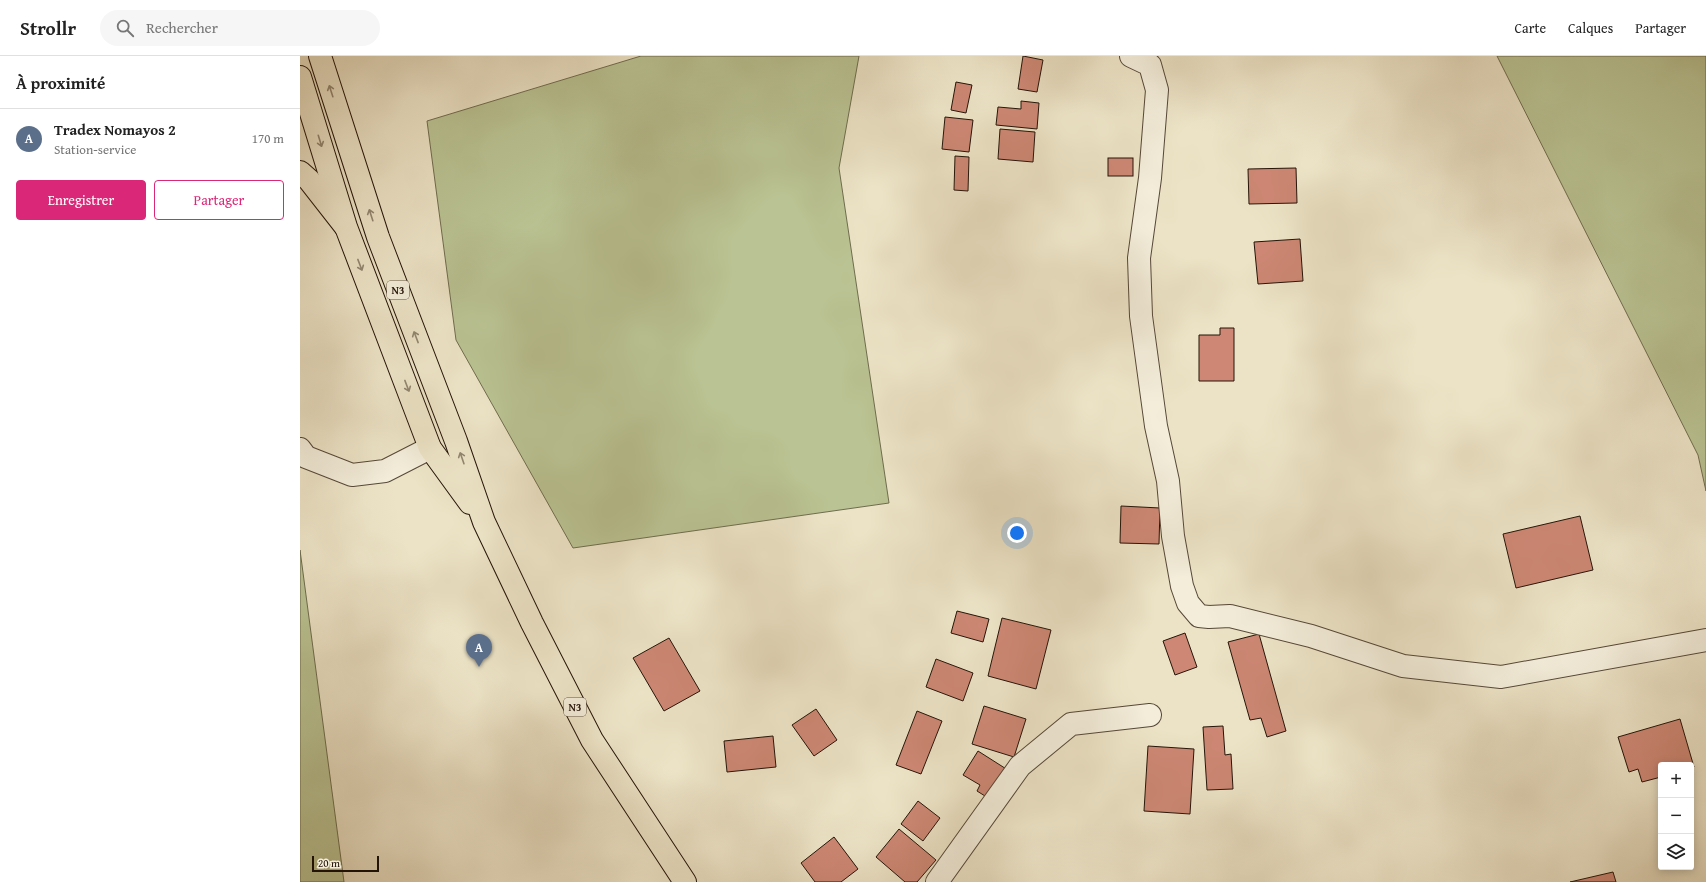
<!DOCTYPE html>
<html lang="fr">
<head>
<meta charset="utf-8">
<style>
  body { margin:0; font-family:"Gentium Book Plus",serif; background:#f6f6f6; color:#222 }
  .controls { position:absolute; right:12px; bottom:12px; display:grid; overflow:hidden; border-radius:4px; box-shadow:0 2px 10px #0003 }
  .controls button { width:36px; height:36px; display:grid; place-items:center; padding:0; border:0; border-bottom:1px solid #e0e0e0; background:#fff; color:#222; font:20px sans-serif }
  .scale { position:absolute; left:12px; bottom:10px; width:67px; box-sizing:border-box; padding-left:4px; border:2px solid #241408; border-top:0; font-size:11px; line-height:14px; white-space:nowrap; color:#241408; -webkit-text-stroke:3px #f3edda; paint-order:stroke }
  .you { position:absolute; left:717px; top:477px; width:14px; height:14px; margin:-10px; border:3px solid #fff; border-radius:50%; background:#1a73e8; box-shadow:0 0 0 6px #1a73e833 }
  .badge { display:grid; place-items:center; width:26px; height:26px; border-radius:50%; background:#db2777; color:#fff; font-size:13px; font-weight:700 }
  .pin { position:absolute; translate:-50% -33px; filter:drop-shadow(0 1px 2px #0008) }
  .pin::after { content:''; position:absolute; top:21px; width:14px; height:12px; background:inherit; clip-path:polygon(0 0,100% 0,50% 100%) }
  .list { margin:0; padding:0; list-style:none }
  h2 { display:flex; justify-content:space-between; align-items:center; height:52px; margin:0; padding:0 16px; font-size:17px }
  h2 small { font-size:13px; font-weight:400; color:#767676 }
  .list li { display:grid; grid-template-columns:26px 1fr auto; gap:12px; align-items:center; box-sizing:border-box; height:60px; padding:0 16px; border-top:1px solid #e0e0e0 }
  .list b { display:block; font-size:15px; white-space:nowrap }
  .list p { margin:0; font-size:13px; white-space:nowrap; color:#767676 }
  .list em { font-size:13px; font-style:normal; color:#767676 }
  .actions { display:flex; gap:8px; padding:12px 16px }
  .actions a { flex:1; padding:9px 0; border:1px solid #db2777; border-radius:4px; text-align:center; font-size:14px; color:#db2777 }
  .actions .main { background:#db2777; color:#fff }
  .icon { flex:none; width:22px; height:22px; fill:none; stroke:currentColor; stroke-width:2; stroke-linecap:round; stroke-linejoin:round }
  .map { position:relative; flex:none; width:1406px; height:826px; overflow:hidden }
  header { display:flex; align-items:center; gap:24px; box-sizing:border-box; height:56px; padding:0 20px; background:#fff; border-bottom:1px solid #e0e0e0 }
  header strong { font-size:19px }
  nav { display:flex; gap:22px; margin-inline-start:auto; font-size:14px }
  .search { width:280px; height:36px; background:#f6f6f6; display:flex; align-items:center; gap:10px; box-sizing:border-box; padding:0 14px; border-radius:22px; color:#767676; font-size:15px }
  main { display:flex }
  aside { flex:1; background:#fff }
  .map>svg:first-child { display:block }
  .green { fill:#bac393; stroke:#6f6c4e }
  .building { fill:#cd8774; stroke:#241408 }
  .lines { fill:none; stroke-linecap:round; stroke-linejoin:round }
  .street-casing { stroke:#564838; stroke-width:24 }
  .primary-casing { stroke:#241408; stroke-width:24 }
  .highway-casing { stroke:#241408; stroke-width:24 }
  .street { stroke:#f3edda; stroke-width:22 }
  .primary { stroke:#ece3c6; stroke-width:22 }
  .highway { stroke:#ece3c6; stroke-width:22 }
  .oneway { stroke:#928670 }
  .labels { text-anchor:middle; stroke-width:3.5; stroke-linejoin:round; paint-order:stroke }
  .shield { fill:#f3edda; stroke:#625547; stroke-width:1 }
  .shield-label { font-size:11px; font-weight:bold; fill:#241408 }
</style>
</head>
<body>
<header>
<strong>Strollr</strong>
<div class="search"><svg class="icon" aria-label="search" viewBox="0 0 24 24"><circle cx="10" cy="10" r="6"/><path d="M15 15l6 6"/></svg>Rechercher</div>
<nav><a>Carte</a><a>Calques</a><a>Partager</a></nav>
</header>
<main>
<aside>
<h2>À proximité<small></small></h2>
<ul class="list">
<li><span class="badge" style="background:#5c6f8a">A</span><div><b>Tradex Nomayos 2</b><p>Station-service</p></div><em>170 m</em></li>
</ul>
<div class="actions"><a class="main">Enregistrer</a><a>Partager</a></div>
</aside>
<div class="map">
<svg width="1406" height="826" viewBox="0 0 1406 826">
  <rect width="100%" height="100%" fill="#ece3c6"/>
  <filter id="stains"><feTurbulence type="fractalNoise" baseFrequency=".005" numOctaves="4"/><feColorMatrix values="0 0 0 0 .2 0 0 0 0 .09 0 0 0 0 .02 0 0 0 .5 -.17"/></filter>
  <radialGradient id="worn" r=".72"><stop offset=".6" stop-color="#630" stop-opacity="0"/><stop offset="1" stop-color="#630" stop-opacity=".3"/></radialGradient>
  <g class="green">
    <polygon points="341,0 559,0 539,112 589,447 273,492 156,284 127,65"/>
    <polygon points="1197,0 1406,0 1406,435 1398,399"/>
    <polygon points="0,494 44,826 0,826"/>
  </g>
  <g class="building">
    <polygon points="723,0 743,4 737,36 718,33"/>
    <polygon points="656,26 672,29 666,57 651,54"/>
    <polygon points="721,45 739,47 737,73 696,69 698,51 721,53"/>
    <polygon points="645,61 673,64 669,96 642,93"/>
    <polygon points="700,73 735,76 733,106 698,103"/>
    <polygon points="655,100 669,101 668,135 654,134"/>
    <rect x="808" y="102" width="25" height="18"/>
    <polygon points="996,112 997,147 949,148 948,113"/>
    <polygon points="1000,183 1003,225 958,228 954,186"/>
    <polygon points="920,272 934,272 934,325 899,325 899,279 920,279"/>
    <polygon points="821,450 860,452 859,488 820,487"/>
    <polygon points="1280,460 1293,514 1216,532 1203,478"/>
    <polygon points="657,555 689,563 683,586 651,577"/>
    <polygon points="702,562 751,574 736,633 688,620"/>
    <polygon points="885,577 897,611 875,619 863,585"/>
    <polygon points="959,578 986,675 967,681 961,662 950,664 928,586"/>
    <polygon points="369,582 400,635 364,655 333,602"/>
    <polygon points="636,603 673,617 663,645 626,631"/>
    <polygon points="684,650 726,663 714,701 672,688"/>
    <polygon points="516,653 537,684 514,700 492,669"/>
    <polygon points="617,655 642,665 621,718 596,709"/>
    <polygon points="1380,663 1394,711 1391,712 1391,709 1361,709 1361,721 1342,726 1338,713 1329,716 1318,681"/>
    <polygon points="923,670 925,699 931,698 933,733 907,734 903,671"/>
    <polygon points="473,680 476,711 427,716 424,685"/>
    <polygon points="848,690 894,693 890,758 844,755"/>
    <polygon points="678,695 711,716 693,745 677,735 680,729 663,719"/>
    <polygon points="618,745 640,762 623,785 601,768"/>
    <polygon points="599,773 636,804 617,826 605,826 576,801"/>
    <polygon points="534,781 558,813 541,826 515,826 501,807"/>
    <polygon points="1313,816 1316,826 1270,826"/>
  </g>
  <g class="lines">
    <defs>
      <g id="street">
        <polyline points="831,0 850,9 857,34 850,122 839,202 841,260 856,370 868,425 873,480 882,530 888,547 899,560 909,561 930,560 1011,580 1103,610 1201,621 1406,584"/>
        <polyline points="0,393 6,401 52,419 85,415 130,392"/>
        <polyline points="637,826 720,710 771,668 850,659"/>
      </g>
      <polyline id="primary" points="0,116 9,124 45,170"/>
      <g id="highway">
        <polyline points="20,0 78,181 156,385 184,466 232,567 292,684 385,826"/>
        <polyline points="0,21 46,171 130,392 170,447"/>
      </g>
    </defs>
    <use href="#street" class="street-casing"/>
    <use href="#primary" class="primary-casing"/>
    <use href="#highway" class="highway-casing"/>
    <use href="#street" class="street"/>
    <use href="#primary" class="primary"/>
    <use href="#highway" class="highway"/>
  </g>
  <defs><path id="oneway-shaft" d="M-6 0H5M1.5-3L5.5 0L1.5 3" fill="none" stroke-width="1.6" stroke-linecap="round" stroke-linejoin="round"/></defs>
  <g class="oneway">
    <use href="#oneway-shaft" transform="translate(31 35) rotate(-108)"/>
    <use href="#oneway-shaft" transform="translate(20 85) rotate(73)"/>
    <use href="#oneway-shaft" transform="translate(71 159) rotate(-108)"/>
    <use href="#oneway-shaft" transform="translate(60 209) rotate(69)"/>
    <use href="#oneway-shaft" transform="translate(116 281) rotate(-111)"/>
    <use href="#oneway-shaft" transform="translate(107 330) rotate(69)"/>
    <use href="#oneway-shaft" transform="translate(162 402) rotate(-109)"/>
  </g>
  <g class="labels">
    <g class="shield">
      <rect x="87" y="225" width="22" height="18" rx="3"/>
      <rect x="264" y="642" width="22" height="18" rx="3"/>
    </g>
    <g class="shield-label">
      <text x="98" y="238">N3</text>
      <text x="275" y="655">N3</text>
    </g>
  </g>
  <rect width="100%" height="100%" filter="url(#stains)"/>
  <rect width="100%" height="100%" fill="url(#worn)"/>
</svg>
<div class="controls">
<button>+</button>
<button>−</button>
<button><svg class="icon" aria-label="layers" viewBox="0 0 24 24"><path d="M12 4l9 5-9 5-9-5zM3 14l9 5 9-5"/></svg></button>
</div>
<div class="scale">20 m</div>
<div class="you"></div>
<div class="pin badge" style="left:179px;top:611px;background:#5c6f8a">A</div>
</div>
</main>
</body>
</html>
